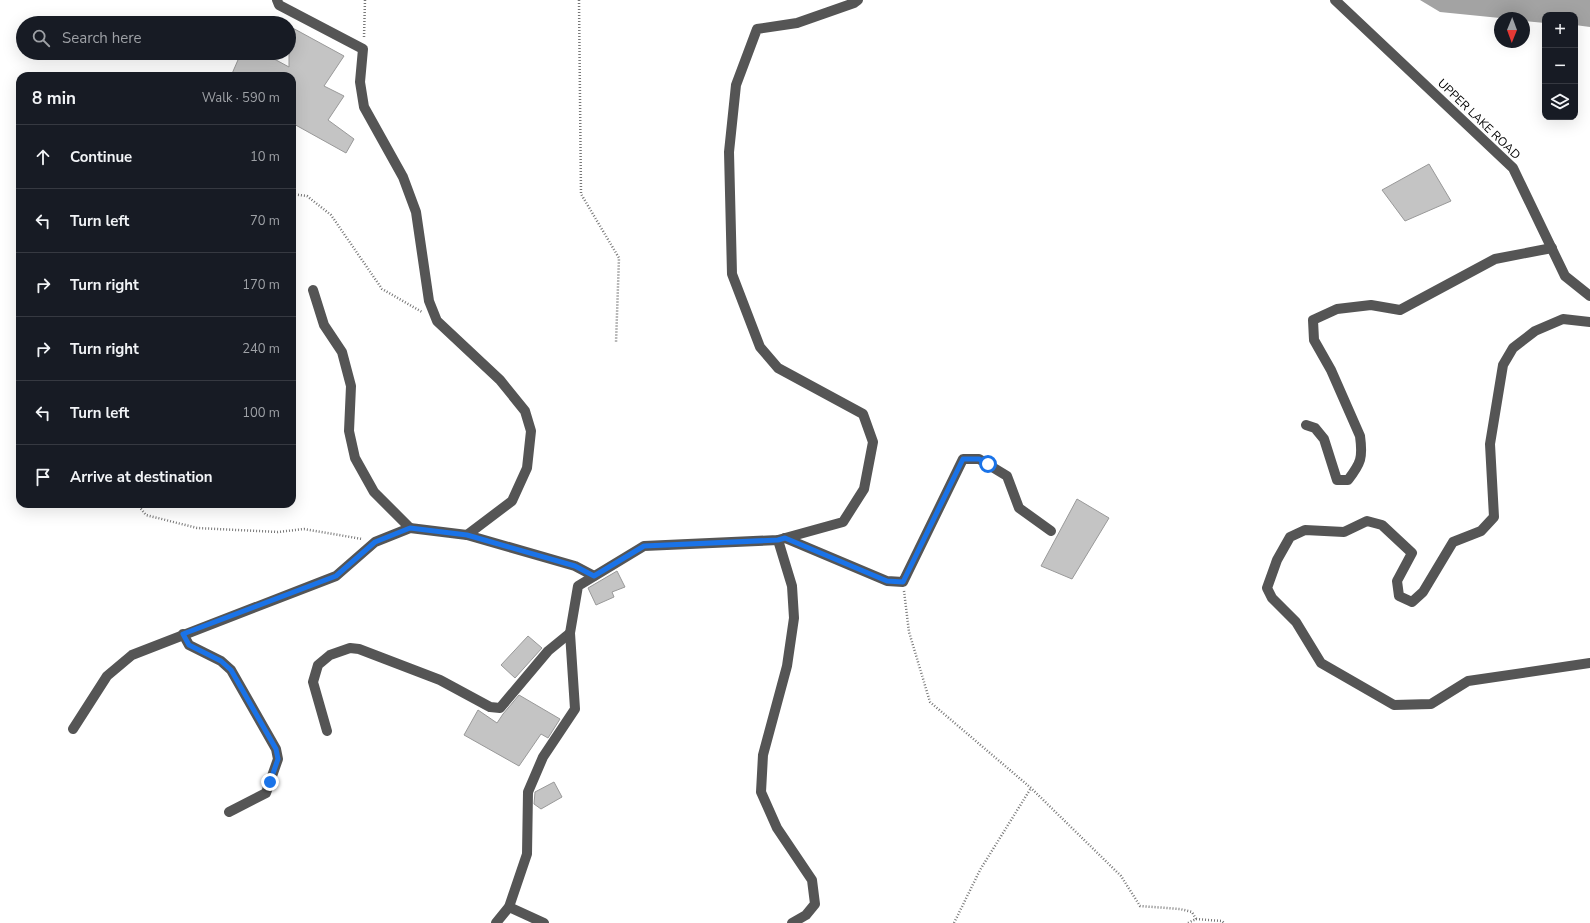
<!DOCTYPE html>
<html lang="en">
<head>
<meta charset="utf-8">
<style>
  body { margin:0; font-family:"Nunito Sans",sans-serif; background:#242831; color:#f1f3f6 }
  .controls { position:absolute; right:12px; top:12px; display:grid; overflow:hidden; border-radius:8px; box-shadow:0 4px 16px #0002 }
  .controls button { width:36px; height:36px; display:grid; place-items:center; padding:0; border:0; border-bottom:1px solid #363941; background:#171b24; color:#f1f3f6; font:20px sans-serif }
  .compass { position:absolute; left:1494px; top:12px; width:36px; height:36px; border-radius:50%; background:#171b24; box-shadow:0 4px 16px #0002; rotate:181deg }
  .stop { position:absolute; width:12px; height:12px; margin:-9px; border:3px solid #1a73e8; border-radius:50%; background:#fff }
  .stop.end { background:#1a73e8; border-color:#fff; box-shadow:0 1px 4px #0008 }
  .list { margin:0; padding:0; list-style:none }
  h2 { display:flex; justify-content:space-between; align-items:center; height:52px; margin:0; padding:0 16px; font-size:17px }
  h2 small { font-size:13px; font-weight:400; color:#9ea1a6 }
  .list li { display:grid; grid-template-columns:26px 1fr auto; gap:12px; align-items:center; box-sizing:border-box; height:64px; padding:0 16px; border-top:1px solid #363941 }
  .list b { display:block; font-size:15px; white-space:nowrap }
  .list em { font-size:13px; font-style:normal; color:#9ea1a6 }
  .icon { flex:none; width:22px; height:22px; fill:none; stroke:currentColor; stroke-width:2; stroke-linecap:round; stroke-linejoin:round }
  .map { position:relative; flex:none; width:1590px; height:923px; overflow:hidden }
  .search { position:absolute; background:#171b24; box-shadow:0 4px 16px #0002; left:16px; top:16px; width:280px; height:44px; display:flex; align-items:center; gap:10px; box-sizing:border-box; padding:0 14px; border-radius:22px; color:#9ea1a6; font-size:15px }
  .panel { position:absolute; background:#171b24; box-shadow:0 4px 16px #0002; left:16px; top:72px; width:280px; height:436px; border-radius:12px }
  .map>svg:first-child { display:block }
  .water { fill:#a3a3a3 }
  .building { fill:#c4c4c4; stroke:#999 }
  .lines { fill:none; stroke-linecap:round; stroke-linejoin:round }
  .path { stroke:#777; stroke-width:2.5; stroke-dasharray:1 2; stroke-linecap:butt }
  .minor { stroke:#555; stroke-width:10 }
  .route { stroke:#1a73e8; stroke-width:5 }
  .labels { text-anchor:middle; stroke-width:3; stroke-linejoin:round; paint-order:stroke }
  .street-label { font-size:12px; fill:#000; stroke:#fff }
</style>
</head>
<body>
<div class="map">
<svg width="1590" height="923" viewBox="0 0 1590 923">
  <rect width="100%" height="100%" fill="#fff"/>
  <polygon class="water" points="1420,0 1590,0 1590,27 1575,25 1575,15 1545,15 1545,23 1524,21 1524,18 1500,18 1440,12"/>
  <g class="building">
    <polygon points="289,26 344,56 324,86 344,96 328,120 354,139 346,153 292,123 292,76 231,76 241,53 263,53 289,67"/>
    <polygon points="1429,164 1451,201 1405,221 1382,190"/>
    <polygon points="1077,499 1109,518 1072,579 1041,566"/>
    <polygon points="617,571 625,587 612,592 614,597 596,605 588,588"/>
    <polygon points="528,636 542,648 515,678 501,665"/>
    <polygon points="519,695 560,719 548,738 541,734 519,766 464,735 478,710 497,723 503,714"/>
    <polygon points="554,782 562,797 541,809 534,804 535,792"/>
  </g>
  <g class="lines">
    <g class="path">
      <polyline points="579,0 581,194 619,258 616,343"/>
      <polyline points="364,37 365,0"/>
      <polyline points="292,194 307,196 331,215 382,289 422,312"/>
      <polyline points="137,504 146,515 197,528 278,532 304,529 362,539"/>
      <polyline points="904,591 909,632 930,702 1031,788 1121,876 1140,906 1180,909 1192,912 1196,919"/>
      <polyline points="954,923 980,870 1031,788"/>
      <polyline points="1188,923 1196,919 1222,921 1224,923"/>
    </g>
    <g class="minor">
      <polyline points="277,0 279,5 363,49 360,82 364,107 403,177 416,212 429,301 437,321 500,380 525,411 531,431 527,468 512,501 467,535"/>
      <polyline points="1335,0 1513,168 1565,276 1590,296"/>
      <polyline points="313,290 324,325 342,352 351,386 349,431 355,458 374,492 410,528"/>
      <polyline points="1590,322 1563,319 1535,331 1513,348 1503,365 1490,444 1494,517 1481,531 1453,542 1423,592 1412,602 1399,596 1397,581 1412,553 1382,525 1367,521 1344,532 1305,530 1290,537 1277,560 1267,588 1272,598 1296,622 1321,663 1394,705 1431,704 1468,681 1590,663"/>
      <path d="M 1306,425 L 1315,428 L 1324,439 L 1337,480 L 1348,480 C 1361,463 1363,458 1360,436 L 1331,370 L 1314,340 L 1313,320 L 1337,309 L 1371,305 L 1400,310 L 1495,259 L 1552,248"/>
      <polyline points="785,538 887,581 903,582 963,459 979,459 1007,476 1019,508 1051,531"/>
      <polyline points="778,540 792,586 794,618 787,666 763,755 761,792 777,828 812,880 815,904 806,915 792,923"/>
      <polyline points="183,634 189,645 221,661 231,670 276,749 278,759 266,793 229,812"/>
      <polyline points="73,729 107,676 132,655 336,576 375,542 410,528 467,535 575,566 594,576"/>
      <polyline points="327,731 313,682 318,665 330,655 350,648 359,649 440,680 490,707 500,708 548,651 570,633"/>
      <polyline points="509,907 544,923"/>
      <polyline points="496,923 509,907 527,854 528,792 543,757 575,709 570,633 578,586 644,546 778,540 843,522 864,489 873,442 863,414 778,368 760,347 732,274 729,152 736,85 757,29 797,23 854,3 858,0"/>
    </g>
  </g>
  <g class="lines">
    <polyline class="route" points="270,782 278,759 276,749 231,670 221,661 189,645 183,634 336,576 375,542 410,528 467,535 575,566 594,576 644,546 778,540 785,538 887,581 903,582 963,459 979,459 988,464"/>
  </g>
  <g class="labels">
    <g class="street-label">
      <text transform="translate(1479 119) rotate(44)" y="4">UPPER LAKE ROAD</text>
    </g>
  </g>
</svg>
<div class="controls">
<button>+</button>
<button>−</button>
<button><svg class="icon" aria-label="layers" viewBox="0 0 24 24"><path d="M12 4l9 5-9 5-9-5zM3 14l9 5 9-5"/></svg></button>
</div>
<svg class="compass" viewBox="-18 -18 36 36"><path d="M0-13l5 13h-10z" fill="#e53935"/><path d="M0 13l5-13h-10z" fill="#9ea1a6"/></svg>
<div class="stop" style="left:988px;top:464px"></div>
<div class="stop end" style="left:270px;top:782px"></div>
<div class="search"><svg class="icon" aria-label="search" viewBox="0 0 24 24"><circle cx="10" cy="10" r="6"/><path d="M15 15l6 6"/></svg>Search here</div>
<section class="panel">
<h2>8 min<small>Walk · 590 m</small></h2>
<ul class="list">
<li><svg class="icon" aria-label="ahead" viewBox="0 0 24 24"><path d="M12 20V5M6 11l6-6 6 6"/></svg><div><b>Continue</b></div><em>10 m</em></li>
<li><svg class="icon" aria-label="left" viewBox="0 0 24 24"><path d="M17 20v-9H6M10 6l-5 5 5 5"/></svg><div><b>Turn left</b></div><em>70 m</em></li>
<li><svg class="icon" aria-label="right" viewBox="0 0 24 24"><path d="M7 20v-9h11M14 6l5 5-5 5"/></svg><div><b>Turn right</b></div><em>170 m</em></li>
<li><svg class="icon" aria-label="right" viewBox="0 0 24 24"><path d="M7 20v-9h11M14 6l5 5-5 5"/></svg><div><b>Turn right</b></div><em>240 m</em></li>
<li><svg class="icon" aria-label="left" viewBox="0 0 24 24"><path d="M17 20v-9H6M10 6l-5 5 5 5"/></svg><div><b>Turn left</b></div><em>100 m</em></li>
<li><svg class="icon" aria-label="arrive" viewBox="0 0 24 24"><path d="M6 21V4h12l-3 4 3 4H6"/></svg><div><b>Arrive at destination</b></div></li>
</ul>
</section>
</div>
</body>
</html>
